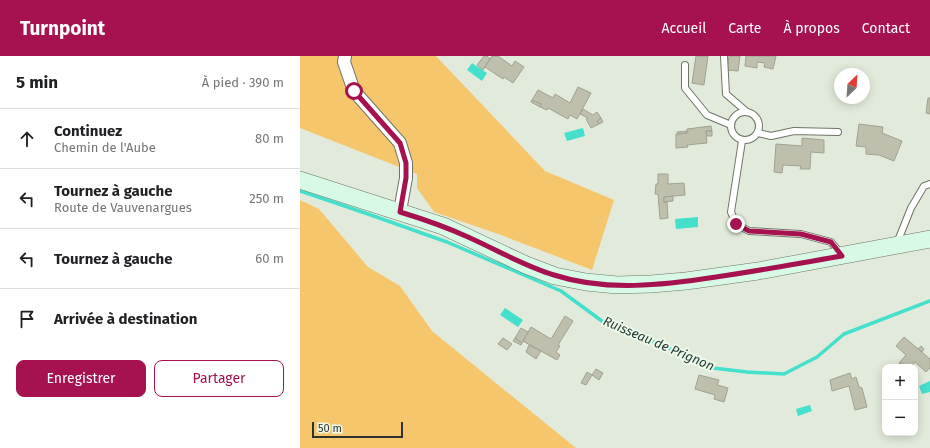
<!DOCTYPE html>
<html lang="fr">
<head>
<meta charset="utf-8">
<style>
  body { margin:0; font-family:"Fira Sans",sans-serif; background:#f2f2f2; color:#202124 }
  .controls { position:absolute; right:12px; bottom:12px; display:grid; overflow:hidden; border-radius:8px; box-shadow:0 2px 10px #0003 }
  .controls button { width:36px; height:36px; display:grid; place-items:center; padding:0; border:0; border-bottom:1px solid #e0e0e0; background:#fff; color:#202124; font:20px sans-serif }
  .compass { position:absolute; left:534px; top:12px; width:36px; height:36px; border-radius:50%; background:#fff; box-shadow:0 2px 10px #0003; rotate:25deg }
  .scale { position:absolute; left:12px; bottom:10px; width:91px; box-sizing:border-box; padding-left:4px; border:2px solid #2e322c; border-top:0; font-size:11px; line-height:14px; white-space:nowrap; color:#2e322c; -webkit-text-stroke:3px #eff9e9; paint-order:stroke }
  .stop { position:absolute; width:12px; height:12px; margin:-9px; border:3px solid #a5124f; border-radius:50%; background:#fff }
  .stop.end { background:#a5124f; border-color:#fff; box-shadow:0 1px 4px #0008 }
  .list { margin:0; padding:0; list-style:none }
  h2 { display:flex; justify-content:space-between; align-items:center; height:52px; margin:0; padding:0 16px; font-size:17px }
  h2 small { font-size:13px; font-weight:400; color:#757577 }
  .list li { display:grid; grid-template-columns:26px 1fr auto; gap:12px; align-items:center; box-sizing:border-box; height:60px; padding:0 16px; border-top:1px solid #e0e0e0 }
  .list b { display:block; font-size:15px; white-space:nowrap }
  .list p { margin:0; font-size:13px; white-space:nowrap; color:#757577 }
  .list em { font-size:13px; font-style:normal; color:#757577 }
  .actions { display:flex; gap:8px; padding:12px 16px }
  .actions a { flex:1; padding:9px 0; border:1px solid #a5124f; border-radius:8px; text-align:center; font-size:14px; color:#a5124f }
  .actions .main { background:#a5124f; color:#fff }
  .icon { flex:none; width:22px; height:22px; fill:none; stroke:currentColor; stroke-width:2; stroke-linecap:round; stroke-linejoin:round }
  .map { position:relative; flex:none; width:630px; height:392px; overflow:hidden }
  header { display:flex; align-items:center; gap:24px; box-sizing:border-box; height:56px; padding:0 20px; background:#a5124f; color:#fff }
  header strong { font-size:19px }
  nav { display:flex; gap:22px; margin-inline-start:auto; font-size:14px }
  main { display:flex }
  aside { flex:1; background:#fff }
  .map>svg:first-child { display:block }
  .green { fill:#f6c66d }
  .water { fill:#44dfcd }
  .lines { fill:none; stroke-linecap:round; stroke-linejoin:round }
  .stream { stroke:#44dfcd; stroke-width:3.5 }
  .building { fill:#bfbfae; stroke:#a1a191 }
  .lane-casing { stroke:#6d7567; stroke-width:8 }
  .street-casing { stroke:#6d7567; stroke-width:14 }
  .secondary-casing { stroke:#6d7567; stroke-width:18 }
  .lane { stroke:#fff; stroke-width:6 }
  .street { stroke:#fff; stroke-width:12 }
  .secondary { stroke:#d9f9e7; stroke-width:17 }
  .route { stroke:#a5124f; stroke-width:5 }
  .labels { text-anchor:middle; stroke-width:4; stroke-linejoin:round; paint-order:stroke }
  .water-label { font-size:13px; font-style:italic; fill:#233c39; stroke:#eff9e9 }
</style>
</head>
<body>
<header>
<strong>Turnpoint</strong>
<nav><a>Accueil</a><a>Carte</a><a>À propos</a><a>Contact</a></nav>
</header>
<main>
<aside>
<h2>5 min<small>À pied · 390 m</small></h2>
<ul class="list">
<li><svg class="icon" aria-label="ahead" viewBox="0 0 24 24"><path d="M12 20V5M6 11l6-6 6 6"/></svg><div><b>Continuez</b><p>Chemin de l'Aube</p></div><em>80 m</em></li>
<li><svg class="icon" aria-label="left" viewBox="0 0 24 24"><path d="M17 20v-9H6M10 6l-5 5 5 5"/></svg><div><b>Tournez à gauche</b><p>Route de Vauvenargues</p></div><em>250 m</em></li>
<li><svg class="icon" aria-label="left" viewBox="0 0 24 24"><path d="M17 20v-9H6M10 6l-5 5 5 5"/></svg><div><b>Tournez à gauche</b></div><em>60 m</em></li>
<li><svg class="icon" aria-label="arrive" viewBox="0 0 24 24"><path d="M6 21V4h12l-3 4 3 4H6"/></svg><div><b>Arrivée à destination</b></div></li>
</ul>
<div class="actions"><a class="main">Enregistrer</a><a>Partager</a></div>
</aside>
<div class="map">
<svg width="630" height="392" viewBox="0 0 630 392">
  <rect width="100%" height="100%" fill="#e2ebdb"/>
  <g class="green">
    <polygon points="0,0 136,0 245,115 314,144 292,214 201,179 134,156 117,132 117,118 0,72"/>
    <polygon points="0,144 19,153 68,211 100,230 132,275 276,392 0,392"/>
  </g>
  <g class="water">
    <polygon points="172,7 187,17 182,25 167,14"/>
    <polygon points="283,72 285,80 267,85 264,77"/>
    <polygon points="398,161 398,171 376,173 375,163"/>
    <polygon points="205,252 223,264 218,271 200,259"/>
    <polygon points="630,325 630,336 622,338 619,330"/>
    <polygon points="510,349 512,355 498,360 496,353"/>
  </g>
  <g class="lines">
    <polyline class="stream" points="0,135 68,158 147,186 261,235 306,268 357,287 413,312 447,316 484,318 517,301 544,278 630,245"/>
  </g>
  <g class="building">
    <polygon points="184,0 187,0 190,3 183,14 177,9"/>
    <polygon points="192,0 198,0 212,10 215,5 224,11 213,27 204,21 203,23 185,11"/>
    <polygon points="396,0 408,0 404,29 392,27"/>
    <polygon points="429,0 440,0 438,15 427,14"/>
    <polygon points="446,0 476,0 473,13 464,11 465,7 457,6 457,12 445,10"/>
    <polygon points="278,31 291,37 277,63 270,59 268,63 248,52 247,54 240,51 241,48 232,44 238,34 253,42 255,38 270,47"/>
    <polygon points="628,42 630,42 630,58 626,57"/>
    <polygon points="232,44 241,48 240,51 231,46"/>
    <polygon points="283,53 293,59 297,56 301,62 297,65 299,68 291,72 286,63 288,62 280,58"/>
    <polygon points="301,62 303,66 299,68 297,65"/>
    <polygon points="559,68 583,71 582,77 602,85 594,105 579,99 566,98 566,91 556,90"/>
    <polygon points="411,70 412,75 406,75 407,87 387,89 388,91 376,92 376,78 387,77 387,73"/>
    <polygon points="387,75 387,77 378,78 377,76"/>
    <polygon points="406,75 412,75 412,80 407,80"/>
    <polygon points="502,82 524,84 524,97 511,96 510,113 500,113 501,110 483,109 482,117 474,116 476,88 502,90"/>
    <polygon points="358,118 368,118 368,128 384,127 385,139 364,141 364,146 367,146 368,162 360,163 358,138 355,138 356,128 358,128"/>
    <polygon points="373,140 373,145 364,146 364,141"/>
    <polygon points="265,260 273,265 258,289 260,290 256,296 260,299 257,304 223,285 231,271 251,283"/>
    <polygon points="221,272 228,276 222,287 215,282"/>
    <polygon points="604,281 630,303 630,312 626,316 615,306 611,311 605,311 600,306 606,299 596,290"/>
    <polygon points="203,282 212,288 207,294 198,288"/>
    <polygon points="215,282 222,287 221,289 213,285"/>
    <polygon points="229,289 241,295 236,303 226,296"/>
    <polygon points="621,290 624,293 622,296 618,293"/>
    <polygon points="600,306 605,311 598,310"/>
    <polygon points="296,313 303,317 299,324 292,319"/>
    <polygon points="287,316 292,319 286,329 281,327"/>
    <polygon points="550,317 552,323 556,321 559,331 562,332 567,351 555,354 549,330 532,335 530,324"/>
    <polygon points="399,319 419,324 417,329 428,332 424,346 414,343 415,339 395,333"/>
  </g>
  <g class="lines">
    <defs>
      <g id="lane">
        <polyline points="424,0 426,38 447,56"/>
        <polyline points="385,9 385,32 407,59 431,69"/>
        <circle cx="445" cy="70" r="14"/>
        <polyline points="458,77 471,80 494,75 538,76"/>
        <polyline points="442,85 431,156 436,168 449,175 501,178 531,186 541,198"/>
        <polyline points="597,187 611,152 624,130 630,128"/>
      </g>
      <polyline id="street" points="45,0 44,6 54,35 100,87 106,107 106,122 100,155"/>
      <polyline id="secondary" points="0,124 143,170 226,209 255,220 286,226 317,229 351,228 386,225 458,215 630,183"/>
    </defs>
    <use href="#lane" class="lane-casing"/>
    <use href="#street" class="street-casing"/>
    <use href="#secondary" class="secondary-casing"/>
    <use href="#lane" class="lane"/>
    <use href="#street" class="street"/>
    <use href="#secondary" class="secondary"/>
  </g>
  <g class="lines">
    <path class="route" d="M 54,35 L 100,87 L 106,107 L 106,122 L 100,156 C 123,163 146,171 168,181 C 197,194 224,210 254,219 C 306,236 364,229 416,221 C 458,215 500,207 542,200 L 531,186 L 501,178 L 449,175 L 436,168"/>
  </g>
  <g class="labels">
    <g class="water-label">
      <text transform="translate(359 287) rotate(23)" y="5">Ruisseau de Prignon</text>
    </g>
  </g>
</svg>
<div class="controls">
<button>+</button>
<button>−</button>
</div>
<svg class="compass" viewBox="-18 -18 36 36"><path d="M0-13l5 13h-10z" fill="#e53935"/><path d="M0 13l5-13h-10z" fill="#757577"/></svg>
<div class="scale">50 m</div>
<div class="stop" style="left:54px;top:35px"></div>
<div class="stop end" style="left:436px;top:168px"></div>
</div>
</main>
</body>
</html>
